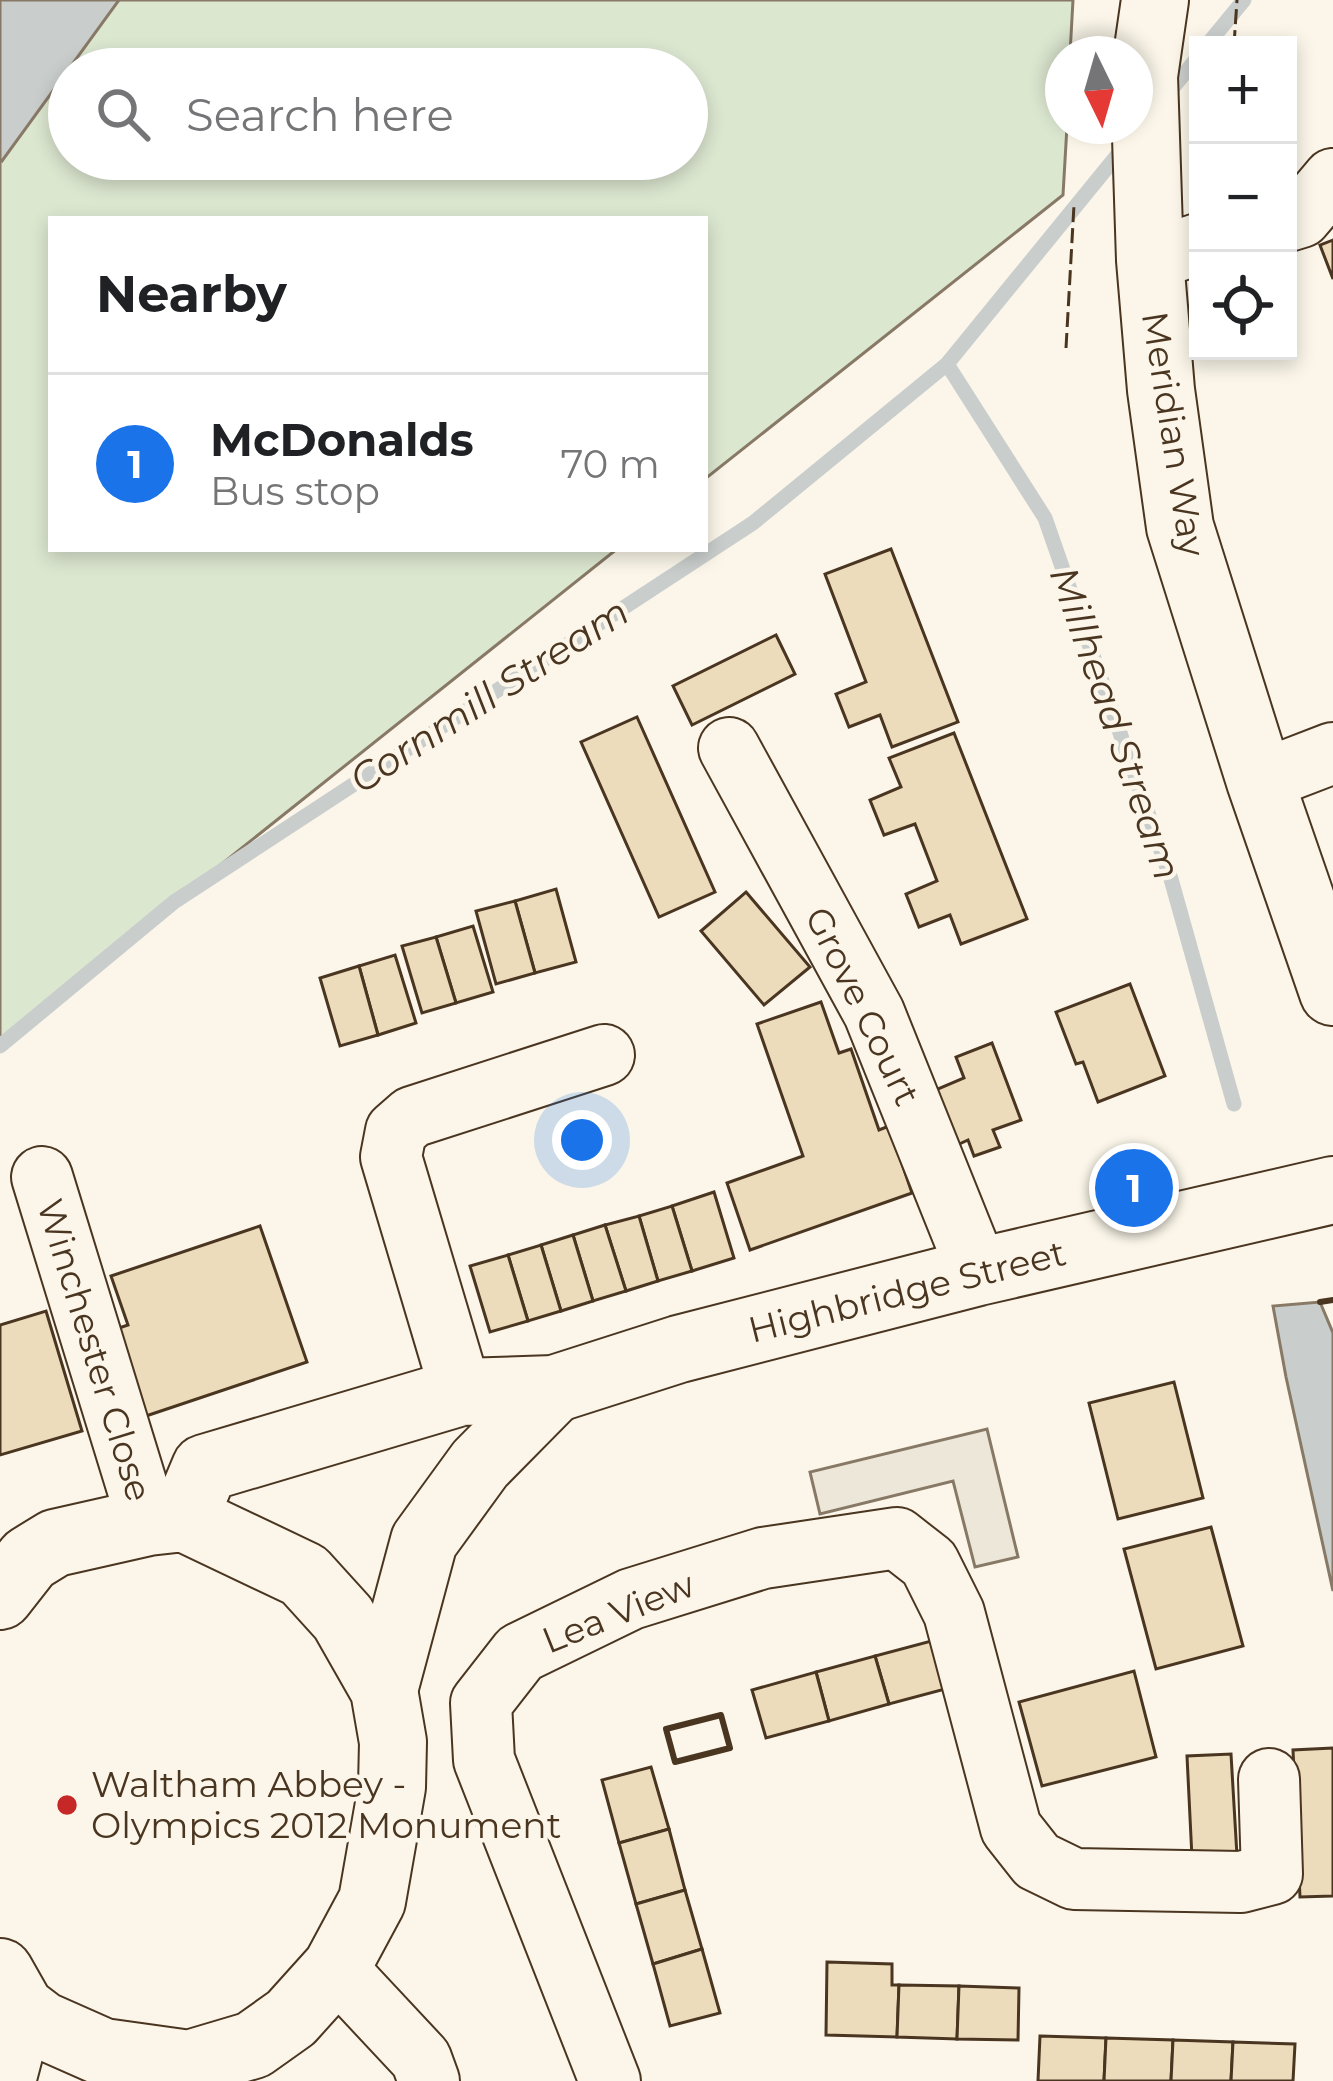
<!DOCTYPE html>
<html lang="en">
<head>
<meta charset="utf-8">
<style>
  body { margin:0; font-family:Montserrat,sans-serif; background:#f2f2f2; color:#202124 }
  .controls { position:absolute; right:36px; top:36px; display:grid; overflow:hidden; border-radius:0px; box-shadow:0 6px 18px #0003 }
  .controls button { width:108px; height:108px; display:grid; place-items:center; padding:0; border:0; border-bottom:3px solid #e0e0e0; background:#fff; color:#202124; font:60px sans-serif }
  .compass { position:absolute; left:1045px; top:36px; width:108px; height:108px; border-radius:50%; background:#fff; box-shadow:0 6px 18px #0003; rotate:175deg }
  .you { position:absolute; left:582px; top:1140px; width:42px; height:42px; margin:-30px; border:9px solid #fff; border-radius:50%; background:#1a73e8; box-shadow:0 0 0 18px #1a73e833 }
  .badge { display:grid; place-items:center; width:78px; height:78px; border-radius:50%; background:#1a73e8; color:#fff; font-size:39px; font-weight:700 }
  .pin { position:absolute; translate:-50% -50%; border:6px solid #fff; box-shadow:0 3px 12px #0006 }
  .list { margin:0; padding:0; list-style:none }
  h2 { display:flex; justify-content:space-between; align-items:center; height:156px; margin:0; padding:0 48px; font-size:51px }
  h2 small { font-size:39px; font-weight:400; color:#757577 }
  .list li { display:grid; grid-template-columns:78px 1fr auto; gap:36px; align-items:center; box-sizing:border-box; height:180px; padding:0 48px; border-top:3px solid #e0e0e0 }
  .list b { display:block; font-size:45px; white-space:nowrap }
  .list p { margin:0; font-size:39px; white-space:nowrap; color:#757577 }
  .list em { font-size:39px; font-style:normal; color:#757577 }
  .icon { flex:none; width:66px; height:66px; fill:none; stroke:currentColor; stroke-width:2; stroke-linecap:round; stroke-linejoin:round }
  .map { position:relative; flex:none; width:1333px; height:2081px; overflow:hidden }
  .search { position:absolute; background:#fff; box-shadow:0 6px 18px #0003; left:48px; top:48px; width:660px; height:132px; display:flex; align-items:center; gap:30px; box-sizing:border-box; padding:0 42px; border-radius:66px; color:#757577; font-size:45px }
  .panel { position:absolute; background:#fff; box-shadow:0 6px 18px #0003; left:48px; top:216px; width:660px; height:336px; border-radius:0px }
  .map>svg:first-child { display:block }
  .green { fill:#dce7d0; stroke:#887966; stroke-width:3; fill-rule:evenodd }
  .parking { fill:#ede7d9; stroke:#887966; stroke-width:3 }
  .water { fill:#c9cecd; stroke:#887966; stroke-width:3 }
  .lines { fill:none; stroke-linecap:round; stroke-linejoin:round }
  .stream { stroke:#c9cecd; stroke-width:15 }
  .building { fill:#ecdcbc; stroke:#4a3520; stroke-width:3 }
  .minor-casing { stroke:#4a3520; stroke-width:64 }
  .major-casing { stroke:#4a3520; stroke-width:70 }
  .minor { stroke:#fbf6e9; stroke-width:60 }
  .major { stroke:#fbf6e9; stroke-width:66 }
  .fence { stroke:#4a3520; stroke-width:3; stroke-dasharray:15 6; stroke-linecap:butt }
  .wall { stroke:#4a3520; stroke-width:6 }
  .poi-dot { fill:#c62828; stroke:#fbf6e9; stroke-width:4.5 }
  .labels { text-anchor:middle; stroke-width:9; stroke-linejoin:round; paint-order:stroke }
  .street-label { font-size:36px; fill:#4a3520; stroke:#fbf6e9 }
  .poi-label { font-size:36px; fill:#4a3520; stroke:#fbf6e9; text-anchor:start }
  .water-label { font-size:39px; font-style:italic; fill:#4a3520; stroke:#fbf6e9 }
</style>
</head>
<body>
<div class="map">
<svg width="1333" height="2081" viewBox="0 0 1333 2081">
  <rect width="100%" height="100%" fill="#fbf6e9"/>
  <path class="green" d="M 0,0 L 1073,0 L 1070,54 L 1063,54 L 1063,126 L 1067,126 L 1063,195 L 705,479 L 705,219 L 51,219 L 51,549 L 617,549 L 174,902 L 0,1046 ZM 69,69 L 687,69 L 687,159 L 69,159 Z"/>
  <polygon class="parking" points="987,1429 1018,1557 975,1567 953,1481 820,1514 810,1472"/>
  <g class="water">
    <polygon points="0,0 119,0 2,161 0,159"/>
    <polygon points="1320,1302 1333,1333 1333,1591 1286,1377 1273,1306"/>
  </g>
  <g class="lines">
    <g class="stream">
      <polyline points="1207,45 1244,0"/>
      <polyline points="1166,96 1198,57"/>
      <polyline points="947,364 1045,518 1171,879 1234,1104"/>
      <polyline points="0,1046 174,902 753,523 947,364 1124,147"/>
    </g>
  </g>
  <g class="building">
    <polygon points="1333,240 1333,279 1320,245"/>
    <polygon points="891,549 958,722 892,747 880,715 849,727 836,694 866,682 825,574"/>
    <polygon points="776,635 795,674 692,725 673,686"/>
    <polygon points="637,717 715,892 659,917 581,742"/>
    <polygon points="954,733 1027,919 961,944 950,915 919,927 906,894 937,881 915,824 884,835 870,800 901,787 889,758"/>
    <polygon points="556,889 576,962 535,973 515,901"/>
    <polygon points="746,892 810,967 764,1005 701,931"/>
    <polygon points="515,901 535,973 496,984 476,911"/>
    <polygon points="473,926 493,992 456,1003 436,937"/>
    <polygon points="436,937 456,1003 422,1013 402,946"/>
    <polygon points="395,955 416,1023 378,1035 359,966"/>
    <polygon points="359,966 378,1035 340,1046 320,978"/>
    <polygon points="1130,984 1165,1076 1098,1102 1083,1062 1076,1064 1056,1012"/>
    <polygon points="821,1002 839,1053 851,1049 879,1130 889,1126 912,1193 750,1250 727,1183 803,1156 757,1024"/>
    <polygon points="992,1043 1021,1120 993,1130 1000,1147 974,1156 968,1140 955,1146 933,1091 964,1078 956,1057"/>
    <polygon points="714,1192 734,1258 692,1271 672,1206"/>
    <polygon points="672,1206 692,1271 658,1281 639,1216"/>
    <polygon points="639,1216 658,1281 626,1291 605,1225"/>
    <polygon points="605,1225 626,1291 593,1301 573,1235"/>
    <polygon points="260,1226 307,1362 134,1420 104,1333 128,1325 111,1276"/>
    <polygon points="573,1235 593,1301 561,1311 541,1245"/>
    <polygon points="541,1245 561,1311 528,1321 508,1255"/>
    <polygon points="508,1255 528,1321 490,1332 470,1266"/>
    <polygon points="46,1311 82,1431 0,1455 0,1325"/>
    <polygon points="1174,1382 1203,1498 1118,1519 1089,1403"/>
    <polygon points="1211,1527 1243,1646 1156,1669 1124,1549"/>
    <polygon points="935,1640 949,1688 889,1704 875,1656"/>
    <polygon points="875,1656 889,1704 829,1721 816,1672"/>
    <polygon points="1134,1671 1156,1757 1042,1786 1019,1702"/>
    <polygon points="816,1672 829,1721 766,1738 752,1690"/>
    <polygon points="1333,1748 1333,1896 1300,1897 1293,1750"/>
    <polygon points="1231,1754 1237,1856 1192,1858 1187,1756"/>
    <polygon points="651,1767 669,1829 619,1843 602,1780"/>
    <polygon points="669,1829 685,1890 636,1904 619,1843"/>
    <polygon points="685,1890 702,1949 653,1964 636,1904"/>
    <polygon points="702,1949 720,2013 670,2026 653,1964"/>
    <polygon points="827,1962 892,1964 892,1985 899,1985 897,2037 826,2035"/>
    <polygon points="899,1985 959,1986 957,2039 897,2037"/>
    <polygon points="959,1986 1019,1988 1018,2040 957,2039"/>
    <polygon points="1040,2036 1106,2038 1104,2081 1038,2081"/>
    <polygon points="1106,2038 1173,2040 1171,2081 1104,2081"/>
    <polygon points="1173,2040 1233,2042 1231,2081 1171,2081"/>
    <polygon points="1233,2042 1295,2044 1293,2081 1231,2081"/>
  </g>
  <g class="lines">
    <defs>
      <g id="minor">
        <polyline points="1288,221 1301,217 1333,179"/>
        <polyline points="1150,260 1198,244"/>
        <polyline points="729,748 874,1013 978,1272"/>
        <polyline points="1260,781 1333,753"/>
        <polyline points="42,1177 148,1522"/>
        <polyline points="461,1392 391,1157 396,1131 412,1117 604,1055"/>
        <polyline points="336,1968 421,2059 429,2081"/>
        <polyline points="610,2081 484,1760 481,1703 520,1653 631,1599 763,1558 897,1538 929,1563 954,1613 1011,1828 1037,1861 1074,1879 1241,1882 1272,1874 1269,1779"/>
      </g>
      <g id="major">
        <polyline points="1155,0 1144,76 1150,260 1161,390 1180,527 1260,781 1333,992"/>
        <polyline points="184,1518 205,1468 461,1392 554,1389 679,1349 978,1272 1333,1190"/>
        <polyline points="0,1596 29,1559 55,1543 148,1522 184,1518 304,1575 343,1618 384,1690 393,1742 392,1787 372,1901 336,1968 291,2018 253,2045 189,2064 103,2052 42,2025 21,2009 0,1972"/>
        <polyline points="384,1690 424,1541 480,1464 554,1389"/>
        <polyline points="2,2081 21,2009"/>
      </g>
    </defs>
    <use href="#minor" class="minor-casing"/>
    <use href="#major" class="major-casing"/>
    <use href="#minor" class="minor"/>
    <use href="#major" class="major"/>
    <g class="fence">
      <polyline points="1234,45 1237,0"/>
      <polyline points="1066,348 1074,205"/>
    </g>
    <g class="wall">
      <polyline points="1320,1302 1333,1300"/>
      <polygon points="721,1715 730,1748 675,1762 666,1729"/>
    </g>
  </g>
  <circle class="poi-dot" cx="67" cy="1805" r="12"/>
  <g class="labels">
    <g class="street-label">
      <text transform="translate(1174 434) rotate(81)" y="13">Meridian Way</text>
      <text transform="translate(863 1006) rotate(64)" y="13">Grove Court</text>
      <text transform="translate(907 1291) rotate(-14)" y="13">Highbridge Street</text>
      <text transform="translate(95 1350) rotate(73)" y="13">Winchester Close</text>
      <text transform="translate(618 1612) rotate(-22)" y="13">Lea View</text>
    </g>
    <g class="poi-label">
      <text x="91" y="1797">Waltham Abbey -<tspan x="91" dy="41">Olympics 2012 Monument</tspan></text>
    </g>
    <g class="water-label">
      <text transform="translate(489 695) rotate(-33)" y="14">Cornmill Stream</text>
      <text transform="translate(1116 723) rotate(71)" y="14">Millhead Stream</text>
    </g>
  </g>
</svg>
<div class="controls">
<button>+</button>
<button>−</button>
<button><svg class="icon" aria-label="locate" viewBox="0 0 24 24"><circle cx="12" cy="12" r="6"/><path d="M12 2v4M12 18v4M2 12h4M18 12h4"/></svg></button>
</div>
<svg class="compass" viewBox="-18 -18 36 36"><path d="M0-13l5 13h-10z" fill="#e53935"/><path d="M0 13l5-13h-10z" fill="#757577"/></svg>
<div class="you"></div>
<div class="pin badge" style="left:1134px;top:1188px">1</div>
<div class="search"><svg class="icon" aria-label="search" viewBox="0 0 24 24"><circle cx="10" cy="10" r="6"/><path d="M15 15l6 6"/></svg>Search here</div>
<section class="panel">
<h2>Nearby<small></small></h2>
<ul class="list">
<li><span class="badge">1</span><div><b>McDonalds</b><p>Bus stop</p></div><em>70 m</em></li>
</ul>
</section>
</div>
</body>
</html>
